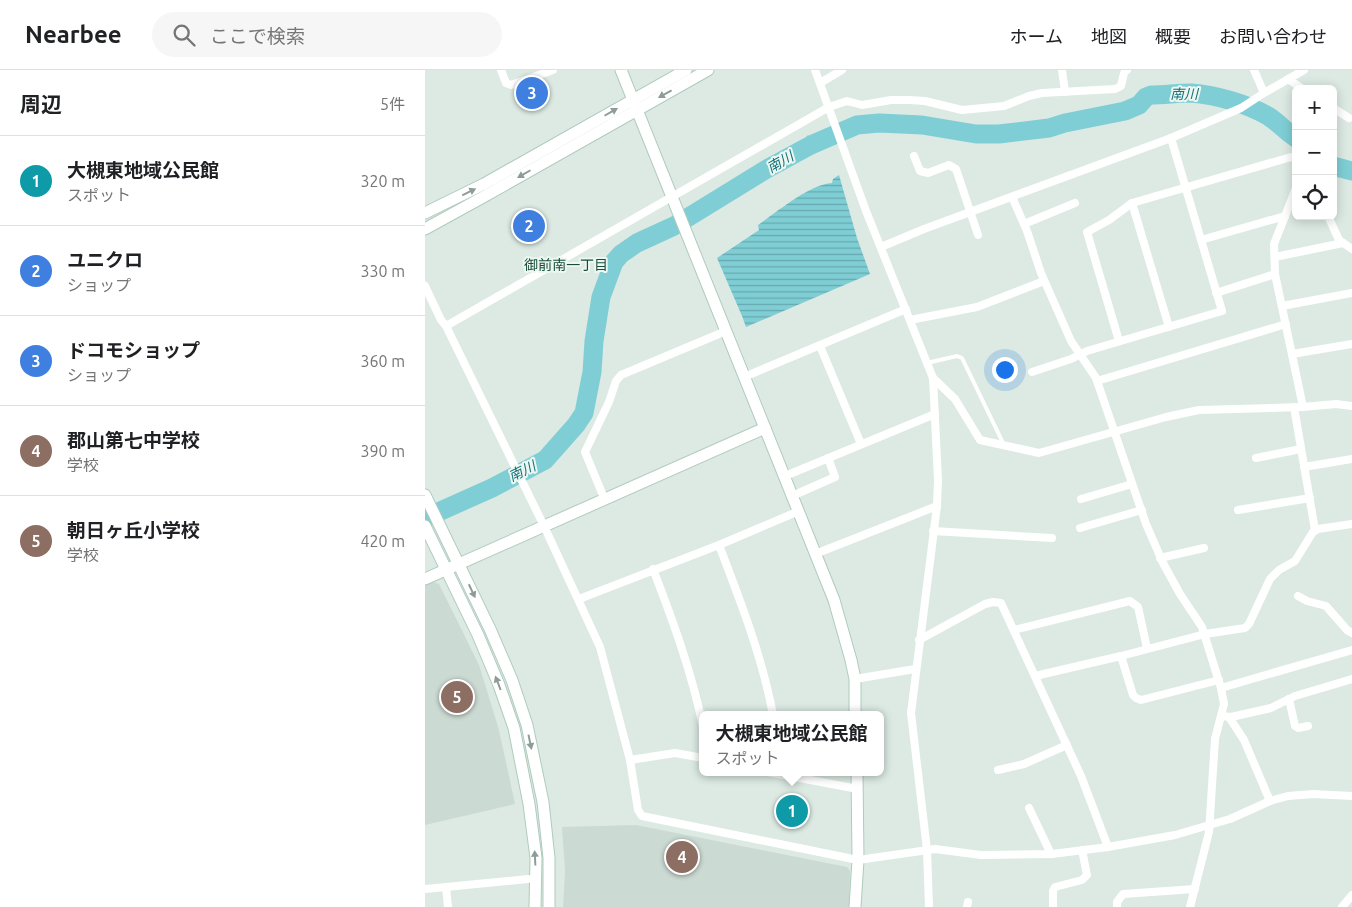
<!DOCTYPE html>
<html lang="ja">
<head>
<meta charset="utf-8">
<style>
  body { margin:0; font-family:Ubuntu,"Noto Sans JP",sans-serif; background:#f6f6f6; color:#202124 }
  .controls { position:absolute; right:15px; top:15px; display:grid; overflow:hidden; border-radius:8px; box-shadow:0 2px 12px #0003 }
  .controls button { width:45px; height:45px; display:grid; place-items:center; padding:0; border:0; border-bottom:1px solid #e0e0e0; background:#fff; color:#202124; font:25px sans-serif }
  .you { position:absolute; left:579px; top:299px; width:18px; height:18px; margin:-12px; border:4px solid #fff; border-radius:50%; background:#1a73e8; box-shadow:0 0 0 8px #1a73e833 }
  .badge { display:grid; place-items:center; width:32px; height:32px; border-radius:50%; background:#111827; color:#fff; font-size:16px; font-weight:700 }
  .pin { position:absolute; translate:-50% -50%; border:2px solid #fff; box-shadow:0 1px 5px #0006 }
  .popup { position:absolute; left:274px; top:641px; width:185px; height:65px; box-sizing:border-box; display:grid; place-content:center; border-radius:8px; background:#fff; filter:drop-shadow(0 1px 4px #0005); font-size:16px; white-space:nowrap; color:#757577 }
  .popup b { font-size:19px; color:#202124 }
  .popup::after { content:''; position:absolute; left:50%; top:100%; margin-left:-10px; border:10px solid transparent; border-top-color:#fff }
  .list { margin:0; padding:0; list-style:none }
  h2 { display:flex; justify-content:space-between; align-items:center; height:65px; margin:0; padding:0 20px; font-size:21px }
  h2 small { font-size:16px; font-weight:400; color:#757577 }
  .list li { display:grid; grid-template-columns:32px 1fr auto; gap:15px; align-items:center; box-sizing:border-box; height:90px; padding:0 20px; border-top:1px solid #e0e0e0 }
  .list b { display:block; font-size:19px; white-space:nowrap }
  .list p { margin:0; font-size:16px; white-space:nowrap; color:#757577 }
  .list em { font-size:16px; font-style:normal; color:#757577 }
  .icon { flex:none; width:28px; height:28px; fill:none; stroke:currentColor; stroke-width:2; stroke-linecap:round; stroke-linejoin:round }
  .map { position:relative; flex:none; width:927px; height:837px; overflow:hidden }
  header { display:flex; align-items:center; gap:30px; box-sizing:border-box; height:70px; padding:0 25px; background:#fff; border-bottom:1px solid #e0e0e0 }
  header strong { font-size:24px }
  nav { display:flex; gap:28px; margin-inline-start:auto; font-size:18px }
  .search { width:350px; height:45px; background:#f6f6f6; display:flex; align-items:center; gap:12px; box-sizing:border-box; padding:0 18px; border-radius:28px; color:#757577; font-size:19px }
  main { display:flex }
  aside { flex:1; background:#fff }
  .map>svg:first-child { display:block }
  .built { fill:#cbdad2 }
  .water { fill:url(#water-rules) }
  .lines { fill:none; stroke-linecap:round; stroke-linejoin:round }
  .stream { stroke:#7fced5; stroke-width:3 }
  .river { stroke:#7fced5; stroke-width:19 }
  .secondary-casing { stroke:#afcbbe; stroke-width:13 }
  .lane { stroke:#fff; stroke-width:4 }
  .street { stroke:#fff; stroke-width:8 }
  .secondary { stroke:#fff; stroke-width:11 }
  .oneway { fill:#8e9c98 }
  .labels { text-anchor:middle; stroke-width:4; stroke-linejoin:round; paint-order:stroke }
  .water-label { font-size:14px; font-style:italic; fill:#147079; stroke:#edf7f1 }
  .neighbourhood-label { font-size:14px; fill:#184d3c; stroke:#edf7f1 }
</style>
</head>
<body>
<header>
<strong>Nearbee</strong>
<div class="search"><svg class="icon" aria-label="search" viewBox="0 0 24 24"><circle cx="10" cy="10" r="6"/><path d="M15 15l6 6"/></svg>ここで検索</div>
<nav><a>ホーム</a><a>地図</a><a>概要</a><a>お問い合わせ</a></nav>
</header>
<main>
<aside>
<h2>周辺<small>5件</small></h2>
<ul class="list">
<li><span class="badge" style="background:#0f9aa8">1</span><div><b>大槻東地域公民館</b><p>スポット</p></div><em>320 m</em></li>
<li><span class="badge" style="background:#3f7fe0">2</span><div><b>ユニクロ</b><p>ショップ</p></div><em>330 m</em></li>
<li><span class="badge" style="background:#3f7fe0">3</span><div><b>ドコモショップ</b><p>ショップ</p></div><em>360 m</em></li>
<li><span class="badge" style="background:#8d6e63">4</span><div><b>郡山第七中学校</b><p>学校</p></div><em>390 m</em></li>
<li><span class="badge" style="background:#8d6e63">5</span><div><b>朝日ヶ丘小学校</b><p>学校</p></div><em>420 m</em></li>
</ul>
</aside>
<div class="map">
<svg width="927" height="837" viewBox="0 0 927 837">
  <defs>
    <pattern id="water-rules" width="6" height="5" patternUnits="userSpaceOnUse" patternTransform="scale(1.25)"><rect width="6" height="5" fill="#7fced5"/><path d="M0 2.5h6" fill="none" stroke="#67a8ad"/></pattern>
  </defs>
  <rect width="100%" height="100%" fill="#dceae3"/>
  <g class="built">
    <polygon points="8,512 14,514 54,595 74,660 90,734 0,755 0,515"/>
    <polygon points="211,755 422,797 425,801 424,837 138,837 140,800 137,757"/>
  </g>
  <path class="water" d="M 414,105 L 432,168 L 445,204 L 321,257 L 317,246 L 292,188 L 334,160 L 333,155 C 352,142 385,114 407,113 L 408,109 Z"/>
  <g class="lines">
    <polyline class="stream" points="383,67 386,75"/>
    <g class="river">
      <polyline points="908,96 927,101"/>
      <path d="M 0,448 L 67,418 L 120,390 L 151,355 L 159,343 L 167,302 L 169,271 L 176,227 L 189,192 L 196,184 L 212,173 L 249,156 L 340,100 L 386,75 L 432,55 L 454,53 L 497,55 L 551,64 L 574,64 L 624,58 L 640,53 L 700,41 L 714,35 L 721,27 L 726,25 C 739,25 753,23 766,23 C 791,25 820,33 843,46 C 853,52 861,62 871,68"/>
    </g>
    <defs>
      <g id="secondary">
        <polyline points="196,0 409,530 426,590 430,609 430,645"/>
        <polyline points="0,143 59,114 261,0"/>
        <polyline points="0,159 60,126 283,0"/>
        <polyline points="0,425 65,559 87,610 102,655 118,732 124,788 124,837"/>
        <polyline points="0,456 53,565 74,615 89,658 104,734 111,788 110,837"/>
        <polyline points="0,509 340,358"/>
        <polyline points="430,837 433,790 432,702"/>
      </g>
    </defs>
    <use href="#secondary" class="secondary-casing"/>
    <polyline class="lane" points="502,293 532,286 537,288 579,375"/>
    <g class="street">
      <polyline points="76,0 81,13 86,15 128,0"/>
      <polyline points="390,0 441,141 508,308 513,410 512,436 486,643 502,780 504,837"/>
      <polyline points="637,0 640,22"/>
      <polyline points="702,0 699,3 696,16 690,19 617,23 604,26 579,36 537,40 500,31 484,30 466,30 437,35 422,31 404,37 21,256 119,456 175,577 205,690 213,740 217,746 433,790 510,779 556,785 627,784 683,777 750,765 805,749 845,731 863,726 888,724 927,726"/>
      <polyline points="829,0 839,23"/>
      <polyline points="863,9 878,19"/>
      <polyline points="395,13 417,0"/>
      <polyline points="908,38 924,48"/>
      <polyline points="489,86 495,101 503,103 524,95 531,99 553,165"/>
      <polyline points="871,118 849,174 850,204 878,337"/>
      <polyline points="587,127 602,161 616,203 646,271 671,308 721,454 738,493 755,524 777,557 796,618 799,634 790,669 784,762 765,837"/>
      <polyline points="707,133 744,257"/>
      <polyline points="903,146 914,170 927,179"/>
      <polyline points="599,154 650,133"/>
      <polyline points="776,170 860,146"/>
      <polyline points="456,177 499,159 746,68 816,38 839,23 879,0"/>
      <polyline points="850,187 918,173"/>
      <polyline points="0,216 16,250 21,256"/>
      <polyline points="791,223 850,204"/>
      <polyline points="857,236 927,223"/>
      <polyline points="485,250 552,237 619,211"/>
      <polyline points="694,271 662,162 684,150 707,133 866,87 871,89"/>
      <polyline points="395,276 436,374"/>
      <polyline points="867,284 927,274"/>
      <polyline points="607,302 646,289 662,281 797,241 746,68"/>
      <polyline points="319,307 481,239"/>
      <polyline points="508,308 530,329 555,370 614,383 741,347 774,340 878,337 911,334 927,336"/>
      <polyline points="672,311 861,254"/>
      <polyline points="869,337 890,460"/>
      <polyline points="831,388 876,379"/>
      <polyline points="879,397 927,389"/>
      <polyline points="360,406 510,344"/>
      <polyline points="367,426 410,407 403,388"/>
      <polyline points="179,428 160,382 184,332 191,311 196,305 301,261"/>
      <polyline points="656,429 707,414"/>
      <polyline points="813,440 885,428"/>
      <polyline points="655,458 717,440"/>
      <polyline points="508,461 627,468"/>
      <path d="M 294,475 C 315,530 337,586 348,645"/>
      <polyline points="390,484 512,436"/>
      <polyline points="735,488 779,478"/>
      <path d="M 228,499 C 248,551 267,603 278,657"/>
      <polyline points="873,526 882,531 901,536 922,560 927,563"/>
      <polyline points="154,529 294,475 374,441"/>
      <polyline points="589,560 705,531 713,537 722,578"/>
      <polyline points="494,570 560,534 568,532 576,533 656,706 683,777"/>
      <polyline points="696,586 708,625 711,628 716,630 794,610"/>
      <polyline points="610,606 696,586 780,564 820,558 824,554 845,509 854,500 870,491 888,462 893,459 927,454"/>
      <polyline points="430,609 490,599"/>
      <polyline points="796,618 927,580"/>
      <polyline points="864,629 870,656 873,658 883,656"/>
      <polyline points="796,646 806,647 846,638 870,626 927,609"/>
      <polyline points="804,647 819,670 845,731"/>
      <polyline points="205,690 250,683 278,688"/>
      <polyline points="573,700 599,694 642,675"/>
      <polyline points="343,702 433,719"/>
      <polyline points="604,738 626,784"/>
      <polyline points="21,817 103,809"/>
      <polyline points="0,819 21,817 23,837"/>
      <polyline points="542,837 543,832"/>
      <polyline points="628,837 628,821 630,817 657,810 662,805 657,780"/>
      <polyline points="692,837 692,832 698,824 770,819"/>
      <polyline points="917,837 927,825"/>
    </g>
    <use href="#secondary" class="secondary"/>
  </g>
  <defs><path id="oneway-solid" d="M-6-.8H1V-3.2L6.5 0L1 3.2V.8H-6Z" transform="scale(1.25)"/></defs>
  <g class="oneway">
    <use href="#oneway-solid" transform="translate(240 24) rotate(151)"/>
    <use href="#oneway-solid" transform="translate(186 42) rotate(-30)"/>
    <use href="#oneway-solid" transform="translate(99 104) rotate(150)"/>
    <use href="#oneway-solid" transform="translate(44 122) rotate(-26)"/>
    <use href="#oneway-solid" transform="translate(47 521) rotate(65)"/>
    <use href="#oneway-solid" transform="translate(73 613) rotate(-111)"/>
    <use href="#oneway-solid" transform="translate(105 672) rotate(78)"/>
    <use href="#oneway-solid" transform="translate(110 788) rotate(-93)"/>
  </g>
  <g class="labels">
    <g class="water-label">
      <text x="759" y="29">南川</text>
      <text transform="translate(355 92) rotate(-30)" y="5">南川</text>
      <text transform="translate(97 401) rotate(-26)" y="5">南川</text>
    </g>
    <g class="neighbourhood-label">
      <text x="141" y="200">御前南一丁目</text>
    </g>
  </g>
</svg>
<div class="controls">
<button>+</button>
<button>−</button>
<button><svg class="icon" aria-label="locate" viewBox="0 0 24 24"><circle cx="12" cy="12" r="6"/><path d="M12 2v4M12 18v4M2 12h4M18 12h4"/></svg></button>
</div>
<div class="you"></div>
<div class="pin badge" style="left:367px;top:741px;background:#0f9aa8">1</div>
<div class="popup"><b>大槻東地域公民館</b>スポット</div>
<div class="pin badge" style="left:104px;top:156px;background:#3f7fe0">2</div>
<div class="pin badge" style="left:107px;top:23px;background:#3f7fe0">3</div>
<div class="pin badge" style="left:257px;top:787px;background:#8d6e63">4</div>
<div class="pin badge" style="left:32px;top:627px;background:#8d6e63">5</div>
</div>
</main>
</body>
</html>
